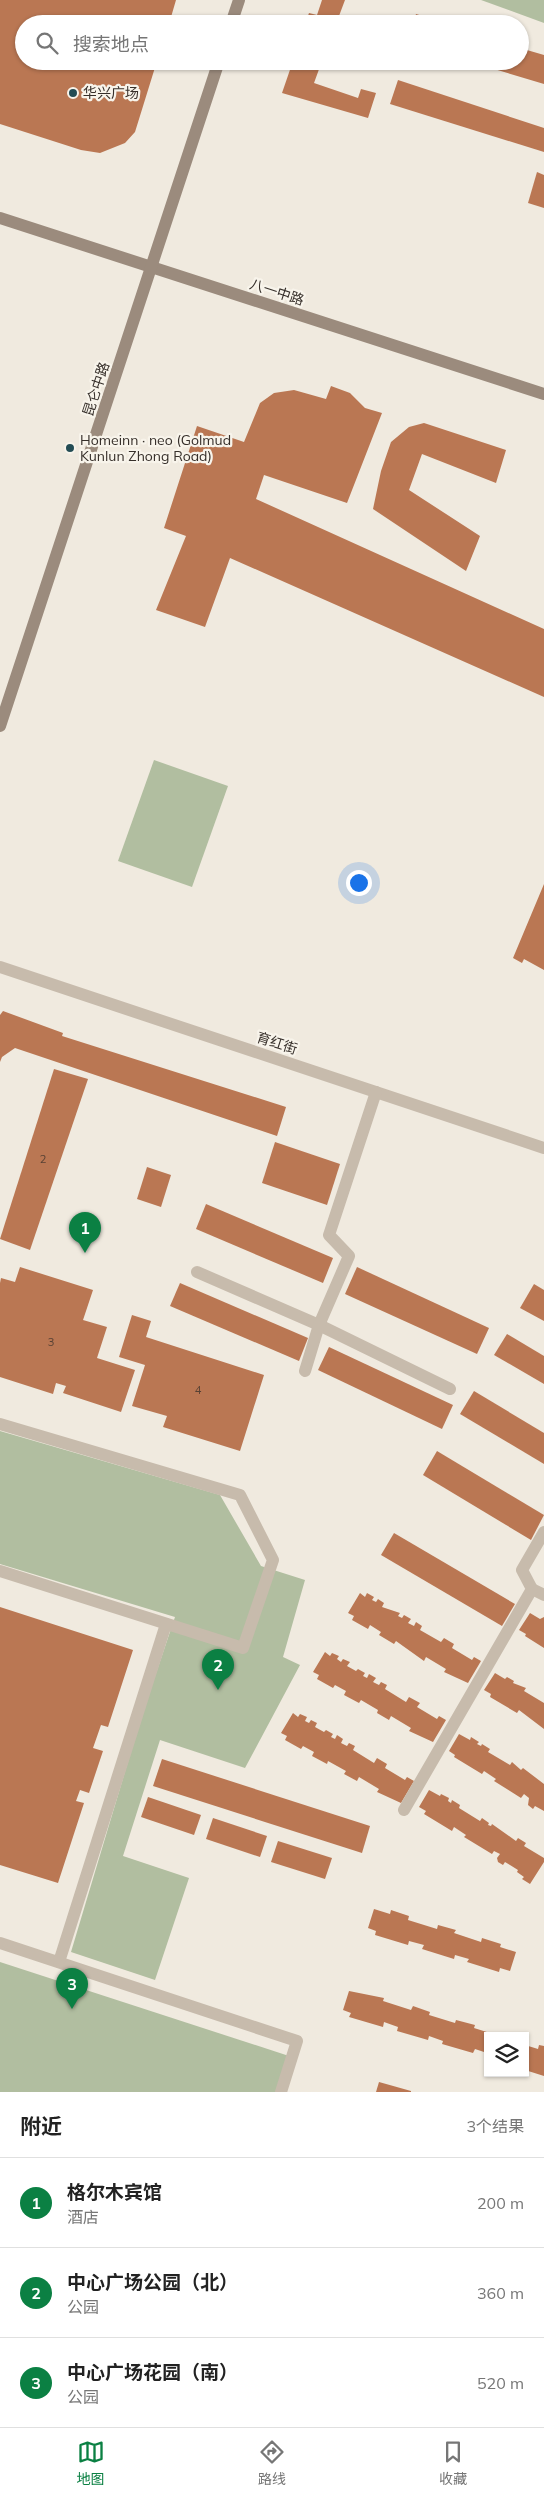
<!DOCTYPE html>
<html lang="zh">
<head>
<meta charset="utf-8">
<style>
  body { margin:0; font-family:Mulish,"Noto Sans SC",sans-serif; background:#f2f2f2; color:#222 }
  .controls { position:absolute; right:15px; bottom:15px; display:grid; overflow:hidden; border-radius:0px; box-shadow:0 1px 4px #0004 }
  .controls button { width:45px; height:45px; display:grid; place-items:center; padding:0; border:0; border-bottom:1px solid #e0e0e0; background:#fff; color:#222; font:25px sans-serif }
  .you { position:absolute; left:358px; top:882px; width:18px; height:18px; margin:-12px; border:4px solid #fff; border-radius:50%; background:#1a73e8; box-shadow:0 0 0 8px #1a73e833 }
  .badge { display:grid; place-items:center; width:32px; height:32px; border-radius:50%; background:#0b8043; color:#fff; font-size:16px; font-weight:700 }
  .pin { position:absolute; translate:-50% -41px; filter:drop-shadow(0 1px 2px #0008) }
  .pin::after { content:''; position:absolute; top:26px; width:18px; height:15px; background:inherit; clip-path:polygon(0 0,100% 0,50% 100%) }
  .list { margin:0; padding:0; list-style:none }
  h2 { display:flex; justify-content:space-between; align-items:center; height:65px; margin:0; padding:0 20px; font-size:21px }
  h2 small { font-size:16px; font-weight:400; color:#767676 }
  .list li { display:grid; grid-template-columns:32px 1fr auto; gap:15px; align-items:center; box-sizing:border-box; height:90px; padding:0 20px; border-top:1px solid #e0e0e0 }
  .list b { display:block; font-size:19px; white-space:nowrap }
  .list p { margin:0; font-size:16px; white-space:nowrap; color:#767676 }
  .list em { font-size:16px; font-style:normal; color:#767676 }
  .icon { flex:none; width:28px; height:28px; fill:none; stroke:currentColor; stroke-width:2; stroke-linecap:round; stroke-linejoin:round }
  .map { position:relative; flex:none; width:544px; height:2092px; overflow:hidden }
  .search { position:absolute; background:#fff; box-shadow:0 1px 4px #0004; left:15px; right:15px; top:15px; height:55px; display:flex; align-items:center; gap:12px; box-sizing:border-box; padding:0 18px; border-radius:28px; color:#767676; font-size:19px }
  .sheet { height:335px; background:#fff }
  nav { display:flex; justify-content:space-around; align-items:center; box-sizing:border-box; height:70px; border-top:1px solid #e0e0e0; background:#fff; font-size:14px; color:#767676 }
  nav a { display:grid; justify-items:center; gap:2px }
  nav .on { color:#0b8043 }
  .map>svg:first-child { display:block }
  .green { fill:#b1bea0 }
  .building { fill:#ba7753 }
  .lines { fill:none; stroke-linecap:round; stroke-linejoin:round }
  .street { stroke:#c7bbac; stroke-width:12 }
  .secondary { stroke:#9b8b7d; stroke-width:12 }
  .poi-dot { fill:#234c54; stroke:#f8f4eb; stroke-width:2 }
  .labels { text-anchor:middle; stroke-width:4.5; stroke-linejoin:round; paint-order:stroke }
  .number-label { font-size:11px; fill:#574134 }
  .poi-label { font-size:14px; fill:#362f2a; stroke:#f8f4eb; text-anchor:start }
  .street-label { font-size:14px; fill:#362f2a; stroke:#f8f4eb }
</style>
</head>
<body>
<div class="map">
<svg width="544" height="2092" viewBox="0 0 544 2092">
  <rect width="100%" height="100%" fill="#f0eadf"/>
  <g class="green">
    <polygon points="481,0 544,0 544,23"/>
    <polygon points="154,760 228,786 192,887 118,861"/>
    <polygon points="0,1431 220,1495 261,1566 305,1580 283,1657 300,1665 245,1768 160,1740 123,1856 189,1878 155,1980 71,1952 142,1715 175,1617 0,1564"/>
    <polygon points="0,1962 289,2056 277,2092 0,2092"/>
  </g>
  <g class="building">
    <polygon points="0,0 176,0 169,24 24,24 24,61 157,61 135,132 125,143 100,153 81,150 0,124"/>
    <polygon points="322,0 345,0 336,24 305,24 309,13 317,15"/>
    <polygon points="416,14 445,23 444,24 413,24"/>
    <polygon points="520,48 544,55 544,84 471,62 520,61"/>
    <polygon points="293,61 322,61 314,83 358,98 361,89 376,93 368,118 282,93"/>
    <polygon points="398,80 544,128 544,152 390,104"/>
    <polygon points="537,172 544,175 544,208 528,203"/>
    <polygon points="331,386 350,393 365,408 382,413 347,503 264,475 256,499 544,629 544,697 230,558 205,627 156,610 186,536 164,528 197,426 244,442 260,403 274,393 294,390 326,399"/>
    <polygon points="424,423 506,450 496,483 422,454 409,490 480,536 466,571 373,509 381,471 391,442 409,427"/>
    <polygon points="544,884 544,970 524,959 522,963 513,958"/>
    <polygon points="3,1011 63,1033 62,1036 286,1107 277,1136 15,1048 2,1057 0,1062 0,1015"/>
    <polygon points="54,1069 88,1079 30,1250 0,1239"/>
    <polygon points="275,1142 340,1164 327,1205 262,1183"/>
    <polygon points="147,1167 171,1175 161,1207 137,1199"/>
    <polygon points="206,1204 333,1258 323,1283 196,1229"/>
    <polygon points="20,1267 93,1290 83,1320 107,1327 97,1358 135,1370 121,1412 63,1393 66,1386 56,1383 53,1394 0,1377 0,1283 1,1278 15,1282"/>
    <polygon points="357,1267 489,1328 477,1354 345,1294"/>
    <polygon points="180,1283 308,1338 299,1361 170,1306"/>
    <polygon points="534,1284 544,1290 544,1321 520,1308"/>
    <polygon points="132,1315 151,1321 146,1337 264,1375 240,1451 163,1427 167,1416 132,1406 145,1365 119,1357"/>
    <polygon points="507,1334 544,1356 544,1384 494,1355"/>
    <polygon points="329,1347 453,1405 442,1429 318,1370"/>
    <polygon points="474,1391 544,1433 544,1464 460,1414"/>
    <polygon points="437,1451 544,1515 531,1540 423,1475"/>
    <polygon points="394,1533 515,1604 502,1626 381,1555"/>
    <polygon points="360,1593 365,1597 367,1593 374,1597 372,1600 376,1602 378,1599 384,1603 382,1607 400,1613 398,1616 402,1618 404,1615 411,1619 408,1623 414,1626 416,1622 422,1626 420,1630 441,1642 444,1638 454,1644 452,1648 472,1660 474,1657 481,1661 468,1683 444,1672 446,1669 426,1657 424,1661 396,1641 394,1644 379,1635 381,1632 370,1625 368,1629 352,1620 354,1616 348,1613"/>
    <polygon points="0,1607 133,1650 108,1727 101,1725 93,1748 103,1751 89,1793 80,1790 76,1801 84,1803 58,1883 0,1865"/>
    <polygon points="530,1613 540,1619 544,1617 544,1648 525,1636 526,1634 519,1630"/>
    <polygon points="325,1652 330,1656 332,1653 339,1656 337,1659 341,1662 343,1659 350,1662 347,1666 356,1671 358,1669 365,1673 363,1676 367,1678 369,1674 376,1678 373,1682 379,1685 381,1682 387,1685 385,1689 406,1702 409,1697 420,1703 417,1707 437,1719 439,1716 446,1720 433,1742 409,1731 411,1728 391,1716 389,1720 377,1713 378,1710 361,1700 359,1703 344,1695 346,1691 335,1685 333,1688 317,1679 319,1675 313,1672"/>
    <polygon points="495,1673 505,1679 507,1677 514,1681 513,1683 526,1688 524,1691 544,1703 544,1729 519,1710 517,1713 490,1697 491,1694 484,1690"/>
    <polygon points="293,1713 298,1717 300,1714 307,1717 305,1721 309,1723 311,1720 317,1723 315,1727 324,1732 326,1730 333,1734 331,1737 335,1739 337,1735 343,1739 341,1743 347,1746 349,1743 355,1746 353,1750 374,1763 377,1758 387,1764 385,1768 405,1780 407,1777 414,1781 401,1803 377,1792 379,1789 359,1777 357,1781 344,1774 346,1771 328,1761 327,1764 312,1756 314,1752 303,1746 301,1749 285,1740 287,1736 281,1733"/>
    <polygon points="459,1734 470,1740 471,1737 479,1742 477,1744 481,1746 482,1744 490,1749 488,1752 510,1765 512,1762 521,1770 523,1768 544,1784 544,1811 535,1806 533,1809 528,1805 529,1798 524,1794 521,1798 494,1781 496,1779 484,1771 482,1774 454,1757 455,1755 449,1751"/>
    <polygon points="162,1759 370,1826 362,1853 153,1786"/>
    <polygon points="429,1790 440,1796 441,1794 449,1798 448,1801 451,1803 452,1800 460,1805 459,1808 480,1821 482,1818 489,1823 488,1825 491,1826 492,1824 516,1841 518,1838 526,1843 524,1846 544,1858 544,1862 530,1884 522,1879 524,1877 517,1872 518,1870 505,1862 503,1865 498,1862 497,1858 500,1854 494,1851 492,1854 464,1837 466,1835 454,1827 452,1831 424,1814 426,1811 419,1807"/>
    <polygon points="148,1797 201,1815 194,1835 141,1817"/>
    <polygon points="213,1818 267,1836 260,1857 206,1839"/>
    <polygon points="278,1841 332,1858 325,1879 271,1862"/>
    <polygon points="374,1909 390,1914 391,1910 409,1916 408,1920 437,1929 438,1925 456,1930 454,1933 481,1942 482,1938 501,1944 500,1947 516,1952 510,1971 500,1968 499,1972 467,1962 469,1959 455,1955 454,1959 422,1949 424,1945 409,1941 408,1945 375,1935 376,1931 368,1928"/>
    <polygon points="349,1991 384,1998 383,2001 411,2010 413,2006 430,2012 429,2015 455,2023 456,2020 475,2025 474,2028 490,2033 484,2052 475,2049 473,2053 442,2044 443,2041 429,2036 428,2040 397,2031 398,2027 384,2022 383,2027 349,2017 351,2013 343,2010"/>
    <polygon points="525,2045 538,2049 539,2045 544,2046 544,2076 525,2070"/>
    <polygon points="379,2082 411,2091 411,2092 376,2092"/>
  </g>
  <g class="lines">
    <g class="street">
      <polyline points="0,967 544,1148"/>
      <polyline points="197,1272 319,1325 450,1389"/>
      <polyline points="305,1371 319,1325 349,1256 329,1235 376,1092"/>
      <polyline points="0,1424 240,1495 273,1560 243,1648 0,1571"/>
      <polyline points="532,1589 544,1595"/>
      <polyline points="404,1810 532,1589 522,1570 544,1532"/>
      <polyline points="0,1943 297,2041 281,2092"/>
      <polyline points="59,1962 166,1624"/>
    </g>
    <g class="secondary">
      <polyline points="231,24 239,0"/>
      <polyline points="0,218 544,394"/>
      <polyline points="0,726 219,61"/>
    </g>
  </g>
  <g class="poi-dot">
    <circle cx="73" cy="93" r="5"/>
    <circle cx="70" cy="448" r="5"/>
  </g>
  <g class="labels">
    <g class="number-label">
      <text x="43" y="1163">2</text>
      <text x="51" y="1346">3</text>
      <text x="198" y="1394">4</text>
    </g>
    <g class="poi-label">
      <text x="83" y="98">华兴广场</text>
      <text x="80" y="445">Homeinn · neo (Golmud<tspan x="80" dy="16">Kunlun Zhong Road)</tspan></text>
    </g>
    <g class="street-label">
      <text transform="translate(277 292) rotate(18)" y="5">八一中路</text>
      <text transform="translate(96 389) rotate(-72)" y="5">昆仑中路</text>
      <text transform="translate(277 1043) rotate(18)" y="5">育红街</text>
    </g>
  </g>
</svg>
<div class="controls">
<button><svg class="icon" aria-label="layers" viewBox="0 0 24 24"><path d="M12 4l9 5-9 5-9-5zM3 14l9 5 9-5"/></svg></button>
</div>
<div class="you"></div>
<div class="pin badge" style="left:85px;top:1253px">1</div>
<div class="pin badge" style="left:218px;top:1690px">2</div>
<div class="pin badge" style="left:72px;top:2009px">3</div>
<div class="search"><svg class="icon" aria-label="search" viewBox="0 0 24 24"><circle cx="10" cy="10" r="6"/><path d="M15 15l6 6"/></svg>搜索地点</div>
</div>
<section class="sheet">
<h2>附近<small>3个结果</small></h2>
<ul class="list">
<li><span class="badge">1</span><div><b>格尔木宾馆</b><p>酒店</p></div><em>200 m</em></li>
<li><span class="badge">2</span><div><b>中心广场公园（北）</b><p>公园</p></div><em>360 m</em></li>
<li><span class="badge">3</span><div><b>中心广场花园（南）</b><p>公园</p></div><em>520 m</em></li>
</ul>
</section>
<nav>
<a class="on"><svg class="icon" aria-label="map" viewBox="0 0 24 24"><path d="M3 6l6-2 6 2 6-2v14l-6 2-6-2-6 2zM9 4v14M15 6v14"/></svg>地图</a>
<a><svg class="icon" aria-label="directions" viewBox="0 0 24 24"><path d="M12 3l9 9-9 9-9-9zM9 14v-3h6M13 9l2 2-2 2"/></svg>路线</a>
<a><svg class="icon" aria-label="saved" viewBox="0 0 24 24"><path d="M7 4h10v16l-5-4-5 4z"/></svg>收藏</a>
</nav>
</body>
</html>
